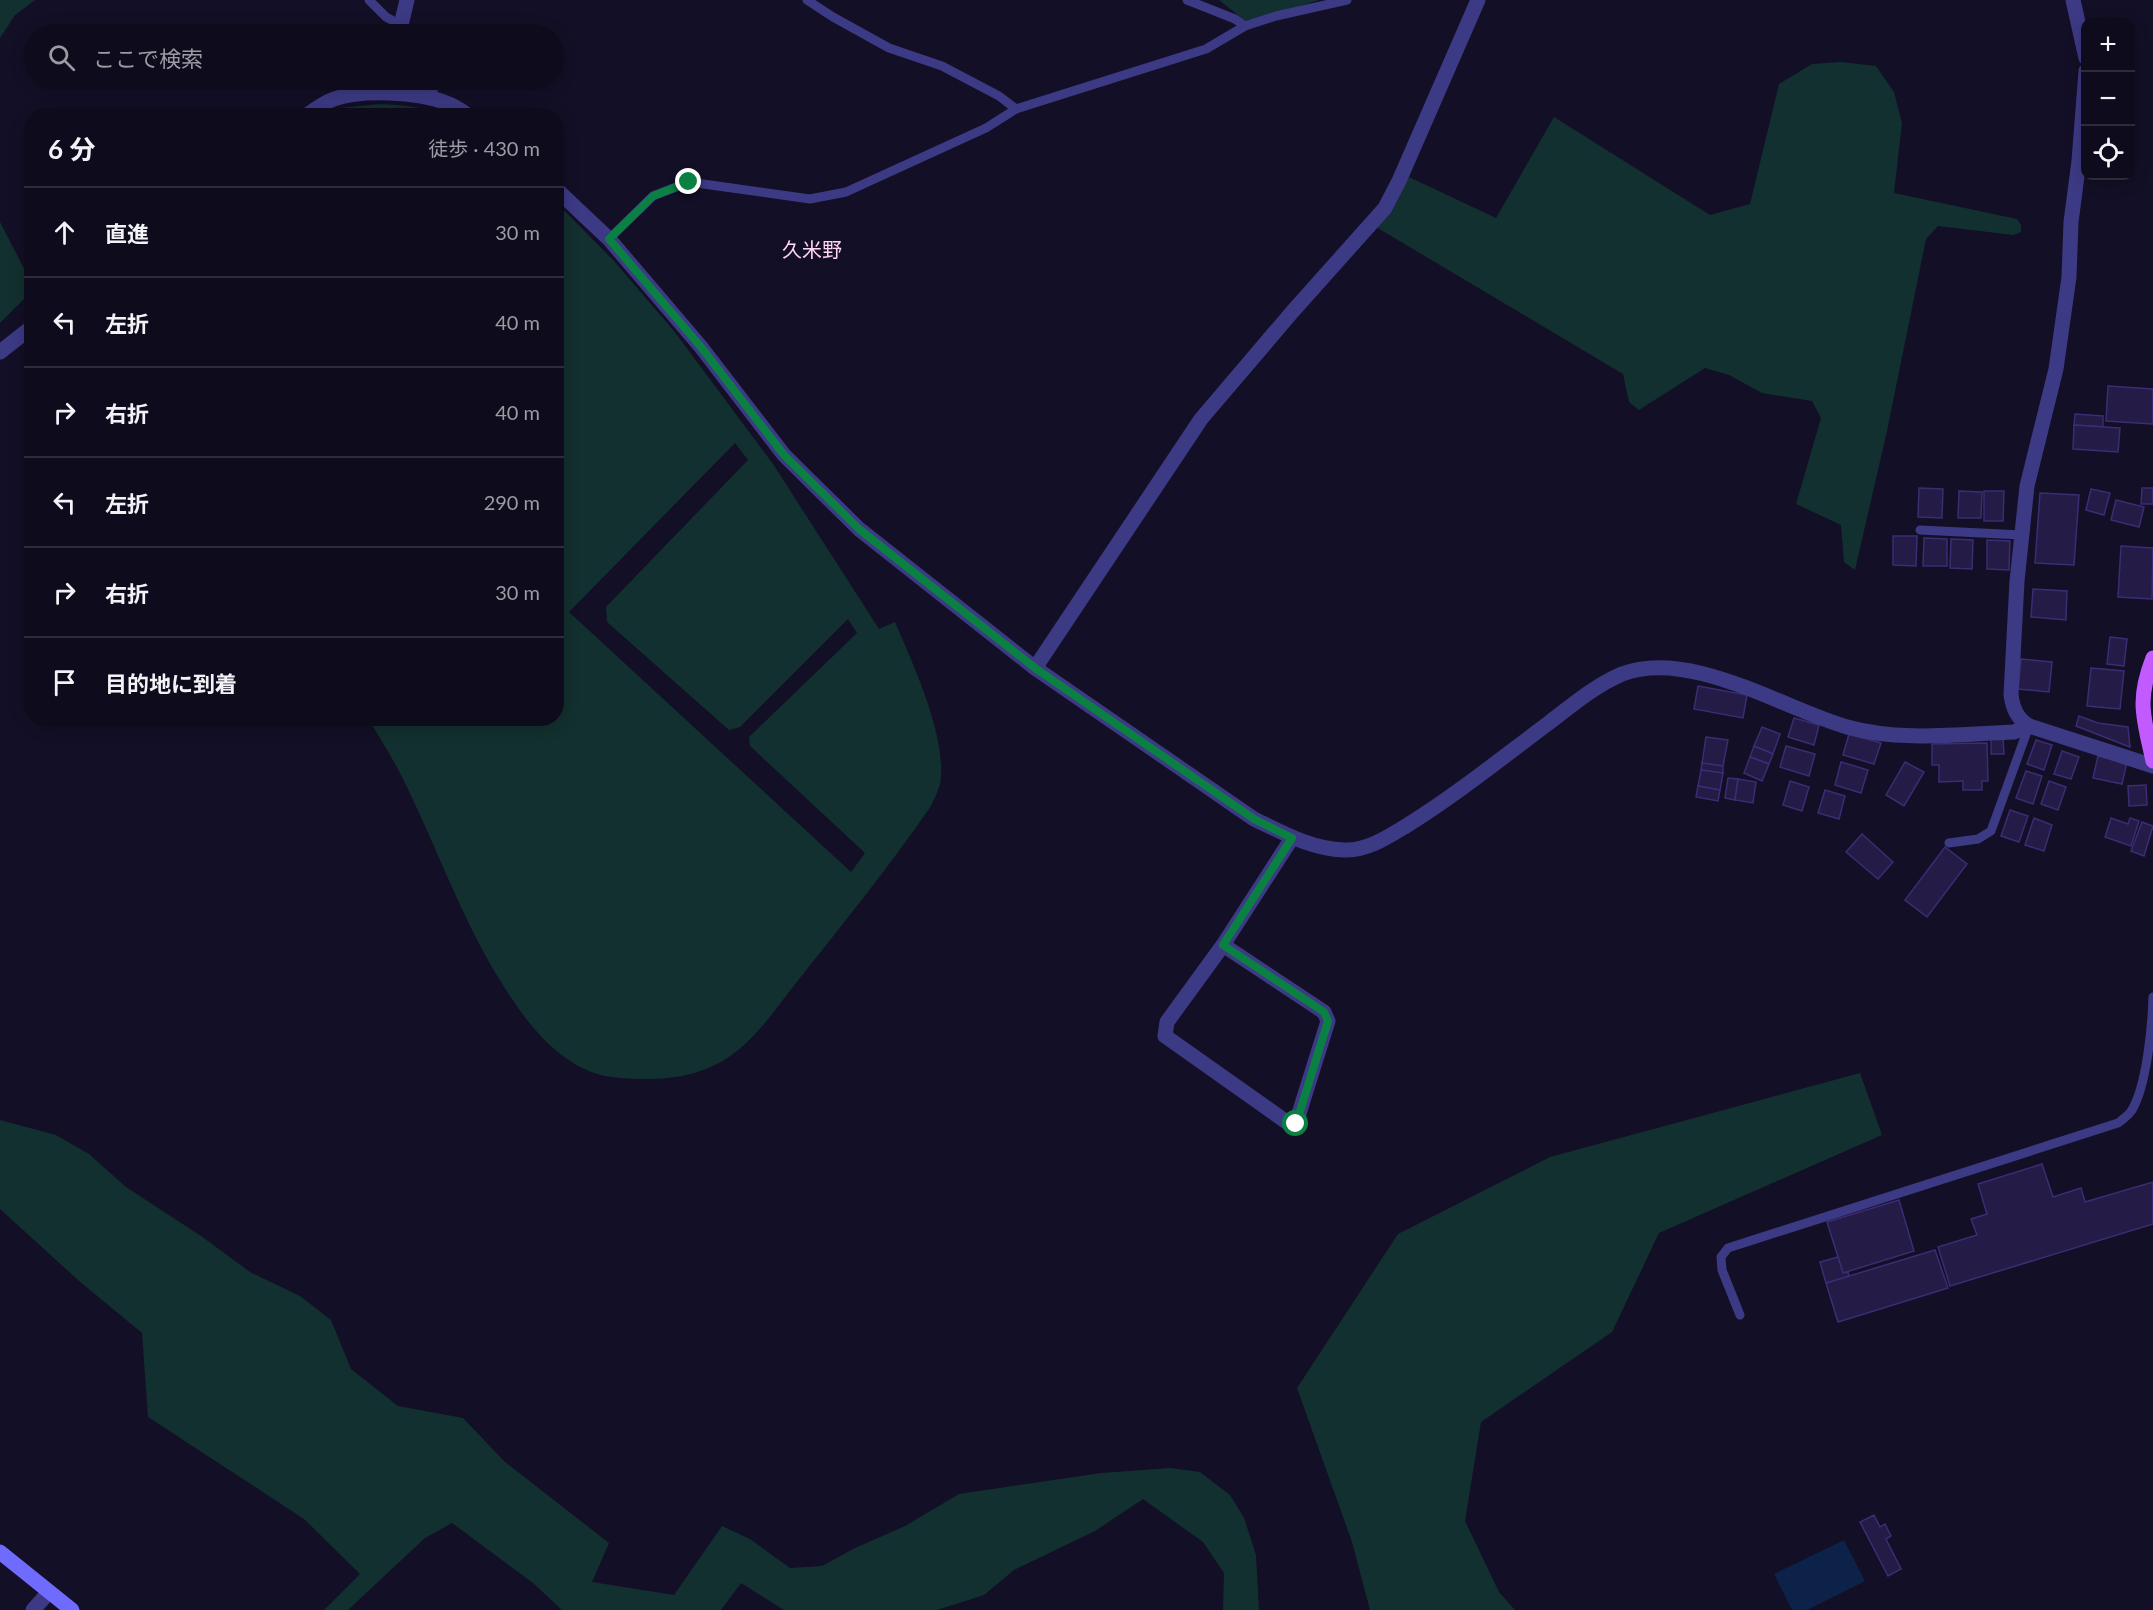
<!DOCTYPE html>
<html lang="ja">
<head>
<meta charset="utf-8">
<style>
  body { margin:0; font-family:Lato,"Noto Sans JP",sans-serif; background:#1c1929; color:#f1f3f6 }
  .controls { position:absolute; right:18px; top:18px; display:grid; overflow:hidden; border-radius:12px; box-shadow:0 3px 15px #0003 }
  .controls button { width:54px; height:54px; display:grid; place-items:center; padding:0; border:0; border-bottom:2px solid #2e2b3b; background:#0e0b1c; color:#f1f3f6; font:30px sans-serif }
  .stop { position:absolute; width:18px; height:18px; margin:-14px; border:4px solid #0b8043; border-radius:50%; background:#fff }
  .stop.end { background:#0b8043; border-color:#fff; box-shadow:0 2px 6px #0008 }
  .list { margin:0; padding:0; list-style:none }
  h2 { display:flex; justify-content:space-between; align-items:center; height:78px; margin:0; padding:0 24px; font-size:26px }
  h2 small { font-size:20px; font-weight:400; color:#9b9ba3 }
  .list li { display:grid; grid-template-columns:39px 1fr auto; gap:18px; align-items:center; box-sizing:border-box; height:90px; padding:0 24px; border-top:2px solid #2e2b3b }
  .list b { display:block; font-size:22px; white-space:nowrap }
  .list em { font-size:20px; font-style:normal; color:#9b9ba3 }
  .icon { flex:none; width:33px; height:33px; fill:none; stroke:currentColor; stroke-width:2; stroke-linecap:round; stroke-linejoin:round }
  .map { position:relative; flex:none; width:2153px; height:1610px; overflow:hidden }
  .search { position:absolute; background:#0e0b1c; box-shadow:0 3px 15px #0003; left:24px; top:24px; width:540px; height:66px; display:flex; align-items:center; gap:15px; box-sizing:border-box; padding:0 21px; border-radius:33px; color:#9b9ba3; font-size:22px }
  .panel { position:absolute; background:#0e0b1c; box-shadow:0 3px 15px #0003; left:24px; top:108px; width:540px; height:618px; border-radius:24px }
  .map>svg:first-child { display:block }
  .green { fill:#12302f; fill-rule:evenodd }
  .water { fill:#0c2248 }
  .building { fill:#241b47; stroke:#3b2d73; stroke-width:1.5 }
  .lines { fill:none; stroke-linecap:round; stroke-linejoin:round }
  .lane { stroke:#3d3a85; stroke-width:9 }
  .street { stroke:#3d3a85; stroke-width:15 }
  .secondary { stroke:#6f6bff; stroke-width:15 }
  .primary { stroke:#c25bff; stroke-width:15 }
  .route { stroke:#0b8043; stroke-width:8 }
  .labels { text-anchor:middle; stroke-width:6; stroke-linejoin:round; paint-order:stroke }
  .quarter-label { font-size:20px; fill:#ffd6f0; stroke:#130f26 }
</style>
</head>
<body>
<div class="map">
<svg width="2153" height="1610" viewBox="0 0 2153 1610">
  <rect width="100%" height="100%" fill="#130f26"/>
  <g class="green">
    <polygon points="0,0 35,0 15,15 0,38"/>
    <polygon points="1219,0 1319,0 1248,23"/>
    <polygon points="1841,62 1876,66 1894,92 1902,123 1894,193 2017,219 2021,225 2021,232 2013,235 1938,226 1926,239 1887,431 1855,570 1844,562 1841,525 1796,504 1821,418 1812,401 1762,393 1729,375 1705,368 1639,410 1629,402 1623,374 1376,227 1392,211 1409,177 1496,218 1554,117 1710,215 1750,204 1779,84 1812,64"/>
    <path d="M 380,104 C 402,105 426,107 446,115 L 321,115 L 340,108 Z"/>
    <path d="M 557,203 L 614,261 L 674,331 L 773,464 L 879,629 L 895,622 C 913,664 948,739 940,784 C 938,792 934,799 931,806 C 889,867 842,925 796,983 C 777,1007 758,1036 733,1054 C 708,1072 682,1078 652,1079 C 632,1079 608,1079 589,1071 C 550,1055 522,1016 501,982 C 461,918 436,845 402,777 C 392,757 380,738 368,719 L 556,718 ZM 735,443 L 748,460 L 606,607 L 607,622 L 729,730 L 740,727 L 848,619 L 857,633 L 749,737 L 750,746 L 865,853 L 851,872 L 569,612 Z"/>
    <polygon points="0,222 32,284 31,292 0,323"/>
    <polygon points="1860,1073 1882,1135 1659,1233 1612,1332 1481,1422 1465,1521 1499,1592 1515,1610 1370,1610 1352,1542 1297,1388 1398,1234 1550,1157"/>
    <polygon points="0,1120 56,1135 89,1154 126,1187 201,1236 250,1272 300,1296 331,1320 351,1369 398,1406 463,1418 505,1462 609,1543 592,1582 674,1595 722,1526 750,1539 790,1568 822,1566 855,1548 905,1526 959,1494 1101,1473 1170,1468 1200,1472 1230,1495 1244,1518 1256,1555 1259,1610 1223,1610 1224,1573 1203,1542 1143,1499 1095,1531 1014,1570 984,1595 937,1610 784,1610 741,1583 721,1610 562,1610 533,1583 452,1523 425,1538 348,1610 324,1610 360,1574 304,1519 148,1417 142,1333 78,1280 0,1209"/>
  </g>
  <polygon class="water" points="1844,1540 1865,1581 1807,1610 1792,1610 1774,1574"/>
  <g class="building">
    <polygon points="2108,386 2153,389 2153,424 2106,421"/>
    <polygon points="2075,414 2103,416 2103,427 2074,425"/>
    <polygon points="2074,425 2120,428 2118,452 2073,449"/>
    <polygon points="1919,488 1943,489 1942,518 1918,517"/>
    <polygon points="2142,488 2153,488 2153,504 2141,504"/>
    <polygon points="2091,489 2110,493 2104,515 2086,510"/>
    <polygon points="1959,491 1982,492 1981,518 1958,518"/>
    <polygon points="1984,491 2004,491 2003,521 1984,521"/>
    <polygon points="2040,493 2079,495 2074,565 2035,563"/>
    <polygon points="2116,500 2144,507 2139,527 2111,520"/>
    <polygon points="1893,536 1917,536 1916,566 1893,565"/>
    <polygon points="1924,538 1947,539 1947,566 1923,566"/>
    <polygon points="1951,539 1973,540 1972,569 1950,568"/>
    <polygon points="1987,540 2010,541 2009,570 1987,569"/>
    <polygon points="2121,546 2153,548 2152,599 2118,597"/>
    <polygon points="2033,589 2067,591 2066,620 2031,617"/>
    <polygon points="2110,637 2127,639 2124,666 2107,664"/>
    <polygon points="2021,659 2052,662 2049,692 2018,689"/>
    <polygon points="2091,668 2124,671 2120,709 2087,706"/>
    <polygon points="1698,686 1747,695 1743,718 1694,709"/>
    <polygon points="2079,716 2098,723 2128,727 2130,747 2076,726"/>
    <polygon points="1794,718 1819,725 1814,745 1788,737"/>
    <polygon points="1762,727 1780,734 1773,754 1754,746"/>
    <polygon points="1849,734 1881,743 1874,764 1843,755"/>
    <polygon points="1706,737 1728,740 1723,766 1702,763"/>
    <polygon points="1991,737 2003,737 2004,754 1991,754"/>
    <polygon points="2036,740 2052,745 2044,770 2027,764"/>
    <polygon points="1987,743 1988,781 1982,781 1982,790 1963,790 1963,781 1939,782 1939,765 1932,765 1932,744"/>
    <polygon points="1754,746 1773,754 1769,764 1750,757"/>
    <polygon points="1786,746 1815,754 1809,776 1780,767"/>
    <polygon points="2062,751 2079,757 2071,779 2054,774"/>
    <polygon points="2098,756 2127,762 2122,784 2093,778"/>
    <polygon points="1750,757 1769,764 1762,781 1744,773"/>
    <polygon points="1841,762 1868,770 1861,793 1835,785"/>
    <polygon points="1905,762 1924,772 1904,806 1886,795"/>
    <polygon points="1702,763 1723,766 1723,773 1701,770"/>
    <polygon points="1701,770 1723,773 1720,790 1698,786"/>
    <polygon points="2026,771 2042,776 2033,804 2016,798"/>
    <polygon points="1728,778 1738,779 1735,800 1725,798"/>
    <polygon points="1738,779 1756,782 1753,803 1735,800"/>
    <polygon points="1790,781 1809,787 1802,811 1783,805"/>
    <polygon points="2049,781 2066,787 2058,810 2041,804"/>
    <polygon points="2146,785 2147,805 2129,806 2128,786"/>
    <polygon points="1698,786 1720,790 1718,801 1696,797"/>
    <polygon points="1825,790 1845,796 1839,819 1818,813"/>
    <polygon points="2010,810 2028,816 2019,842 2001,836"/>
    <polygon points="2034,818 2052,825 2044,851 2025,845"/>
    <polygon points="2111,818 2128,824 2130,818 2139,821 2131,846 2105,837"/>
    <polygon points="2142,822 2153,826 2144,856 2131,851"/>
    <polygon points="1862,834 1893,862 1878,879 1846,852"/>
    <polygon points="1945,847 1967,864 1927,917 1905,900"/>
    <polygon points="2042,1164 2053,1197 2081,1188 2085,1202 2153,1182 2153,1224 1950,1286 1938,1247 1977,1235 1971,1219 1987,1214 1978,1184"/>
    <polygon points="1899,1200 1914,1251 1843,1273 1827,1222"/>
    <polygon points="1935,1250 1948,1288 1838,1322 1826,1283"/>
    <polygon points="1838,1257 1843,1273 1848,1272 1849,1276 1826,1283 1820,1262"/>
    <polygon points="1874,1515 1880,1527 1885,1524 1891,1536 1886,1539 1901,1569 1888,1576 1860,1522"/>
  </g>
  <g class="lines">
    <g class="lane">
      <polyline points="369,0 386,17 401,25"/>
      <polyline points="807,0 833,17 889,48 942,66 999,96 1016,109"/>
      <polyline points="1187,0 1235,19 1245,26"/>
      <polyline points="609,239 653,196 689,182 810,199 846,192 986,128 1016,109 1206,49 1245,26 1276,16 1347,0"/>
      <polyline points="1920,530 2022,535"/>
      <polyline points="1949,843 1978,839 1991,831 2029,726"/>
      <path d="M 1740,1315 L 1722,1270 L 1721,1257 L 1728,1248 L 2118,1123 C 2123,1119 2128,1116 2132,1110 C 2147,1084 2152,1027 2153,997"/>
    </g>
    <g class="street">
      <polyline points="2073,0 2086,58"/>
      <polyline points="404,34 401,25 407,0"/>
      <path d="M 2086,71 L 2079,161 L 2071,222 L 2069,277 L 2056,369 L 2027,486 L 2017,581 L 2011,695 C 2013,709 2017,718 2029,726 L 2153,766"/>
      <polyline points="427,80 430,87 430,98"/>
      <path d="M 306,116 C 315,109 323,103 334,99 C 362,89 417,92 444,102 C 453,105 461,110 469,116"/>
      <path d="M 556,189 L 609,239 L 701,347 L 784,455 L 859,529 L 1035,668 L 1254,819 C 1283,833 1312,849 1344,850 C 1367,851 1388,837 1406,826 C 1456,795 1503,757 1550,722 C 1572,705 1596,685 1622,674 C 1689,648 1782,708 1847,727 C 1901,742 1959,734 2014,732 L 2029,726"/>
      <polyline points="0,352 32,327"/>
      <polyline points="1035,668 1201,419 1293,311 1385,208 1399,181 1478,0"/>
      <polyline points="1223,945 1324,1012 1328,1021 1296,1123 1288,1123 1165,1036 1167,1022 1223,945 1292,838"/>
      <polyline points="33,1610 49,1592"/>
    </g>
    <polyline class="secondary" points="0,1552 72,1610"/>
    <path class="primary" d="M 2153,658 C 2136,701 2144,719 2153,761"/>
  </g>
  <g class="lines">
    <polyline class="route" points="689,182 653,196 609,239 701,347 784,455 859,529 1035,668 1254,819 1292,838 1223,945 1324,1012 1328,1021 1296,1124"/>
  </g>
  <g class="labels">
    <g class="quarter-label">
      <text x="812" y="257">久米野</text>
    </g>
  </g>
</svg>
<div class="controls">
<button>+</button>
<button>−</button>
<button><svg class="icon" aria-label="locate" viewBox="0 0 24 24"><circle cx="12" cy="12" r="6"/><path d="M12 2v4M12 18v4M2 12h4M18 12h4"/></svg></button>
</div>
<div class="stop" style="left:1296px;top:1124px"></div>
<div class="stop end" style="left:689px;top:182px"></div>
<div class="search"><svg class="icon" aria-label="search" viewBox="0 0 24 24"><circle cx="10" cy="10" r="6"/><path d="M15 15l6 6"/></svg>ここで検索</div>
<section class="panel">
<h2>6 分<small>徒歩 · 430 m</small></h2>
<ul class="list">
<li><svg class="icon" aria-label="ahead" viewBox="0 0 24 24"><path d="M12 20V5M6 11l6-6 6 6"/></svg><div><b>直進</b></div><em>30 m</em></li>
<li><svg class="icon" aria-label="left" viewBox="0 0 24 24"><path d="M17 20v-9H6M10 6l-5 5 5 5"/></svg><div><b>左折</b></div><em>40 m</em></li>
<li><svg class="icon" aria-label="right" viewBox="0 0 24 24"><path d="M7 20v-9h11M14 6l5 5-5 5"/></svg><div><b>右折</b></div><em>40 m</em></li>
<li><svg class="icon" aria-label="left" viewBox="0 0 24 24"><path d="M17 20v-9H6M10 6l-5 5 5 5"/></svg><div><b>左折</b></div><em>290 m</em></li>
<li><svg class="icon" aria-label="right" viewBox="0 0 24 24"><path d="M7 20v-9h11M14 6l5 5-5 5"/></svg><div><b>右折</b></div><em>30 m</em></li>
<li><svg class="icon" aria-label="arrive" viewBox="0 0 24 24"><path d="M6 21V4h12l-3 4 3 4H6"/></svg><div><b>目的地に到着</b></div></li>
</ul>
</section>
</div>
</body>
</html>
